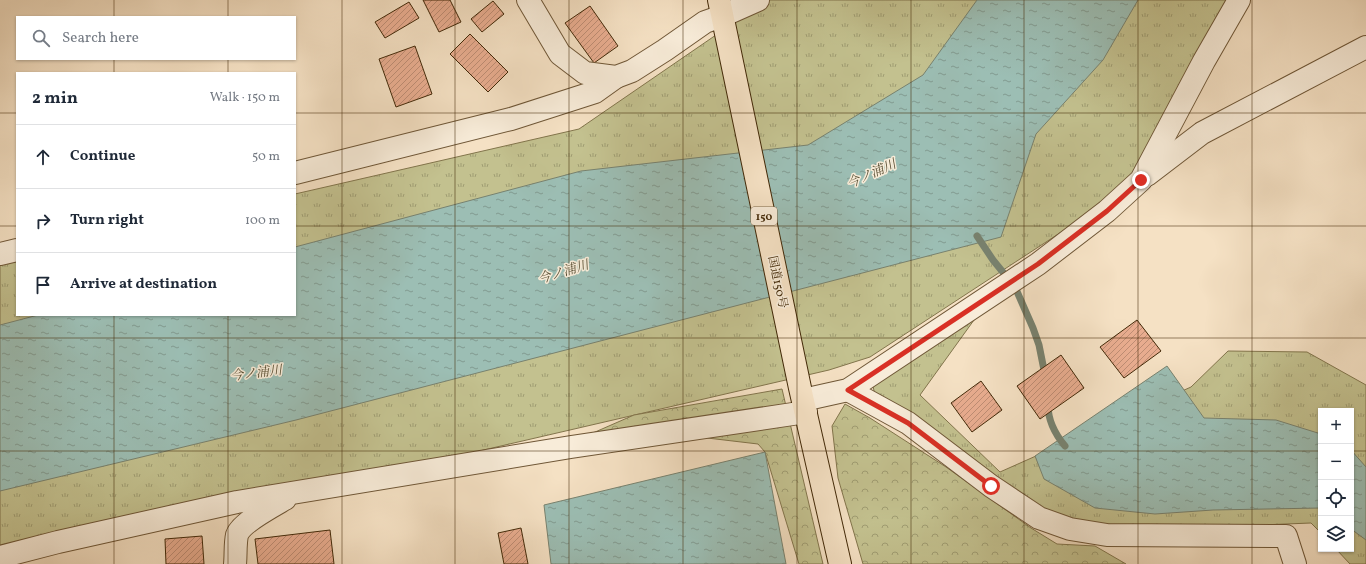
<!DOCTYPE html>
<html lang="en">
<head>
<meta charset="utf-8">
<style>
  body { margin:0; font-family:Vollkorn,"Noto Serif JP",serif; background:#f2f2f3; color:#1f2937 }
  .controls { position:absolute; right:12px; bottom:12px; display:grid; overflow:hidden; border-radius:0px; box-shadow:0 1px 3px #0004 }
  .controls button { width:36px; height:36px; display:grid; place-items:center; padding:0; border:0; border-bottom:1px solid #e0e1e3; background:#fff; color:#1f2937; font:20px sans-serif }
  .stop { position:absolute; width:12px; height:12px; margin:-9px; border:3px solid #d93025; border-radius:50%; background:#fff }
  .stop.end { background:#d93025; border-color:#fff; box-shadow:0 1px 4px #0008 }
  .list { margin:0; padding:0; list-style:none }
  h2 { display:flex; justify-content:space-between; align-items:center; height:52px; margin:0; padding:0 16px; font-size:17px }
  h2 small { font-size:13px; font-weight:400; color:#747a83 }
  .list li { display:grid; grid-template-columns:26px 1fr auto; gap:12px; align-items:center; box-sizing:border-box; height:64px; padding:0 16px; border-top:1px solid #e0e1e3 }
  .list b { display:block; font-size:15px; white-space:nowrap }
  .list em { font-size:13px; font-style:normal; color:#747a83 }
  .icon { flex:none; width:22px; height:22px; fill:none; stroke:currentColor; stroke-width:2; stroke-linecap:round; stroke-linejoin:round }
  .map { position:relative; flex:none; width:1366px; height:564px; overflow:hidden }
  .search { position:absolute; background:#fff; box-shadow:0 1px 3px #0004; left:16px; top:16px; width:280px; height:44px; display:flex; align-items:center; gap:10px; box-sizing:border-box; padding:0 14px; border-radius:0px; color:#747a83; font-size:15px }
  .panel { position:absolute; background:#fff; box-shadow:0 1px 3px #0004; left:16px; top:72px; width:280px; height:244px; border-radius:0px }
  .map>svg:first-child { display:block }
  .grass { fill:url(#grass-tufts); stroke:#82754c }
  .forest { fill:url(#forest-crowns); stroke:#82754c }
  .water { fill:url(#water-ripples); stroke:#78826f }
  .lines { fill:none; stroke-linecap:round; stroke-linejoin:round }
  .stream { stroke:#78826f; stroke-width:7 }
  .building { fill:url(#building-hatch); stroke:#422908 }
  .minor-casing { stroke:#6f5737; stroke-width:24 }
  .highway-casing { stroke:#422908; stroke-width:24 }
  .minor { stroke:#f8ecd9; stroke-width:22 }
  .highway { stroke:#f5e1c4; stroke-width:22 }
  .route { stroke:#d93025; stroke-width:5 }
  .grid { fill:none; stroke:#422908; stroke-width:1; stroke-opacity:0.55 }
  .labels { text-anchor:middle; stroke-width:3; stroke-linejoin:round; paint-order:stroke }
  .shield { fill:#f8ecd9; stroke:#796447; stroke-width:1 }
  .shield-label { font-size:11px; font-weight:bold; fill:#422908 }
  .street-label { font-size:12px; fill:#422908; stroke:#f8ecd9 }
  .water-label { font-size:13px; font-style:italic; fill:#584e33; stroke:#f8ecd9 }
</style>
</head>
<body>
<div class="map">
<svg width="1366" height="564" viewBox="0 0 1366 564">
  <defs>
    <pattern id="grass-tufts" width="24" height="20" patternUnits="userSpaceOnUse"><rect width="24" height="20" fill="#c3c18f"/><path d="M3 7l-1-3M5 7V3M7 7l1-3M15 17l-1-3M17 17v-4M19 17l1-3" fill="none" stroke="#a09d73"/></pattern>
    <pattern id="forest-crowns" width="20" height="18" patternUnits="userSpaceOnUse"><rect width="20" height="18" fill="#c3c18f"/><path d="M2 6a3 3 0 1 1 6 0M12 15a3 3 0 1 1 6 0" fill="none" stroke="#a09d73"/></pattern>
    <pattern id="water-ripples" width="26" height="14" patternUnits="userSpaceOnUse"><rect width="26" height="14" fill="#9cbeb4"/><path d="M2 4q2-2 4 0t4 0M15 11q2-2 4 0t4 0" fill="none" stroke="#819a90"/></pattern>
    <pattern id="building-hatch" width="6" height="6" patternUnits="userSpaceOnUse"><rect width="6" height="6" fill="#e9ad90"/><path d="M-1 1l2-2M0 6l6-6M5 7l2-2" fill="none" stroke="#be8d74"/></pattern>
  </defs>
  <rect width="100%" height="100%" fill="#f5e1c4"/>
  <filter id="stains"><feTurbulence type="fractalNoise" baseFrequency=".005" numOctaves="4"/><feColorMatrix values="0 0 0 0 .2 0 0 0 0 .09 0 0 0 0 .02 0 0 0 .5 -.17"/></filter>
  <radialGradient id="worn" r=".72"><stop offset=".6" stop-color="#630" stop-opacity="0"/><stop offset="1" stop-color="#630" stop-opacity=".3"/></radialGradient>
  <g class="grass">
    <polygon points="767,0 1228,0 1141,180 870,357 829,370 0,562 0,261 17,257 17,315 295,315 295,194 579,129"/>
    <polygon points="992,295 920,395 1000,472 1191,387 1228,351 1307,352 1366,385 1366,564 1350,564 1336,549 1351,549 1351,411 1321,411 1321,533 1311,523 1159,529 1103,527 1035,508 875,395 872,382"/>
  </g>
  <g class="forest">
    <polygon points="782,389 823,564 799,564 765,452 758,444 665,433 554,450 634,415"/>
    <polygon points="845,404 870,418 946,467 1031,528 1057,544 1095,546 1126,564 863,564 838,478 832,426"/>
  </g>
  <g class="water">
    <polygon points="977,0 1138,0 1103,60 1036,134 1001,237 296,420 0,491 0,325 38,315 295,315 295,247 581,171 808,145 923,75"/>
    <polygon points="1167,366 1204,418 1276,420 1321,434 1321,508 1213,510 1155,514 1095,508 1044,479 1035,456"/>
    <polygon points="1351,450 1366,467 1366,540 1351,529"/>
    <polygon points="765,452 786,564 551,564 544,505"/>
  </g>
  <g class="lines">
    <g class="stream">
      <polyline points="977,236 993,260 1015,287 1033,328 1039,345 1045,375"/>
      <path d="M 1048,405 C 1048,421 1055,434 1065,446"/>
    </g>
  </g>
  <g class="building">
    <polygon points="423,0 450,0 461,22 439,32"/>
    <polygon points="493,1 504,14 482,32 471,19"/>
    <polygon points="409,2 419,18 385,38 375,22"/>
    <polygon points="590,6 618,46 594,63 565,23"/>
    <polygon points="470,34 508,72 488,92 450,54"/>
    <polygon points="415,46 432,94 396,107 379,59"/>
    <polygon points="1137,320 1161,351 1124,378 1100,347"/>
    <polygon points="1061,355 1084,388 1040,419 1017,386"/>
    <polygon points="981,381 1002,410 972,432 951,403"/>
    <polygon points="521,528 528,564 504,564 498,533"/>
    <polygon points="330,530 334,564 258,564 255,539"/>
    <polygon points="202,536 204,564 166,564 165,539"/>
  </g>
  <g class="lines">
    <defs>
      <g id="minor">
        <polyline points="528,0 560,54 585,73 616,77 632,71 665,50 705,22 722,16 758,0"/>
        <polyline points="295,173 511,119 595,92 616,77"/>
        <polyline points="1147,175 1202,133 1366,47"/>
        <polyline points="0,254 17,250"/>
        <polyline points="848,390 908,423 991,486 1039,518 1070,529 1107,535 1286,536 1295,564"/>
        <polyline points="803,400 848,390 1038,264 1107,211 1141,180 1204,61 1239,0"/>
        <polyline points="0,557 58,542 237,502 571,447 806,412"/>
        <path d="M 235,564 C 236,555 235,544 237,535 C 241,523 273,506 285,499"/>
      </g>
      <polyline id="highway" points="719,0 800,388 840,564"/>
    </defs>
    <use href="#minor" class="minor-casing"/>
    <use href="#highway" class="highway-casing"/>
    <use href="#minor" class="minor"/>
    <use href="#highway" class="highway"/>
  </g>
  <g class="lines">
    <polyline class="route" points="991,486 908,423 848,390 1038,264 1107,211 1141,180"/>
  </g>
  <path class="grid" d="M 114,0 L 114,17M 228,0 L 228,17M 342,0 L 342,564M 455,0 L 455,564M 569,0 L 569,564M 683,0 L 683,564M 797,0 L 797,564M 911,0 L 911,564M 1024,0 L 1024,564M 1138,0 L 1138,564M 1252,0 L 1252,564M 114,59 L 114,73M 228,59 L 228,73M 0,113 L 17,113M 295,113 L 1366,113M 0,226 L 17,226M 295,226 L 1366,226M 114,315 L 114,564M 228,315 L 228,564M 0,338 L 1366,338M 0,451 L 1321,451M 1351,451 L 1366,451"/>
  <g class="labels">
    <rect class="shield" x="751" y="207" width="26" height="18" rx="3"/>
    <g class="shield-label">
      <text x="764" y="220">150</text>
    </g>
    <g class="street-label">
      <text transform="translate(778 282) rotate(78)" y="4">国道150号</text>
    </g>
    <g class="water-label">
      <text transform="translate(871 173) rotate(-24)" y="5">今ノ浦川</text>
      <text transform="translate(563 271) rotate(-17)" y="5">今ノ浦川</text>
      <text transform="translate(256 372) rotate(-7)" y="5">今ノ浦川</text>
    </g>
  </g>
  <rect width="100%" height="100%" filter="url(#stains)"/>
  <rect width="100%" height="100%" fill="url(#worn)"/>
</svg>
<div class="controls">
<button>+</button>
<button>−</button>
<button><svg class="icon" aria-label="locate" viewBox="0 0 24 24"><circle cx="12" cy="12" r="6"/><path d="M12 2v4M12 18v4M2 12h4M18 12h4"/></svg></button>
<button><svg class="icon" aria-label="layers" viewBox="0 0 24 24"><path d="M12 4l9 5-9 5-9-5zM3 14l9 5 9-5"/></svg></button>
</div>
<div class="stop" style="left:991px;top:486px"></div>
<div class="stop end" style="left:1141px;top:180px"></div>
<div class="search"><svg class="icon" aria-label="search" viewBox="0 0 24 24"><circle cx="10" cy="10" r="6"/><path d="M15 15l6 6"/></svg>Search here</div>
<section class="panel">
<h2>2 min<small>Walk · 150 m</small></h2>
<ul class="list">
<li><svg class="icon" aria-label="ahead" viewBox="0 0 24 24"><path d="M12 20V5M6 11l6-6 6 6"/></svg><div><b>Continue</b></div><em>50 m</em></li>
<li><svg class="icon" aria-label="right" viewBox="0 0 24 24"><path d="M7 20v-9h11M14 6l5 5-5 5"/></svg><div><b>Turn right</b></div><em>100 m</em></li>
<li><svg class="icon" aria-label="arrive" viewBox="0 0 24 24"><path d="M6 21V4h12l-3 4 3 4H6"/></svg><div><b>Arrive at destination</b></div></li>
</ul>
</section>
</div>
</body>
</html>
